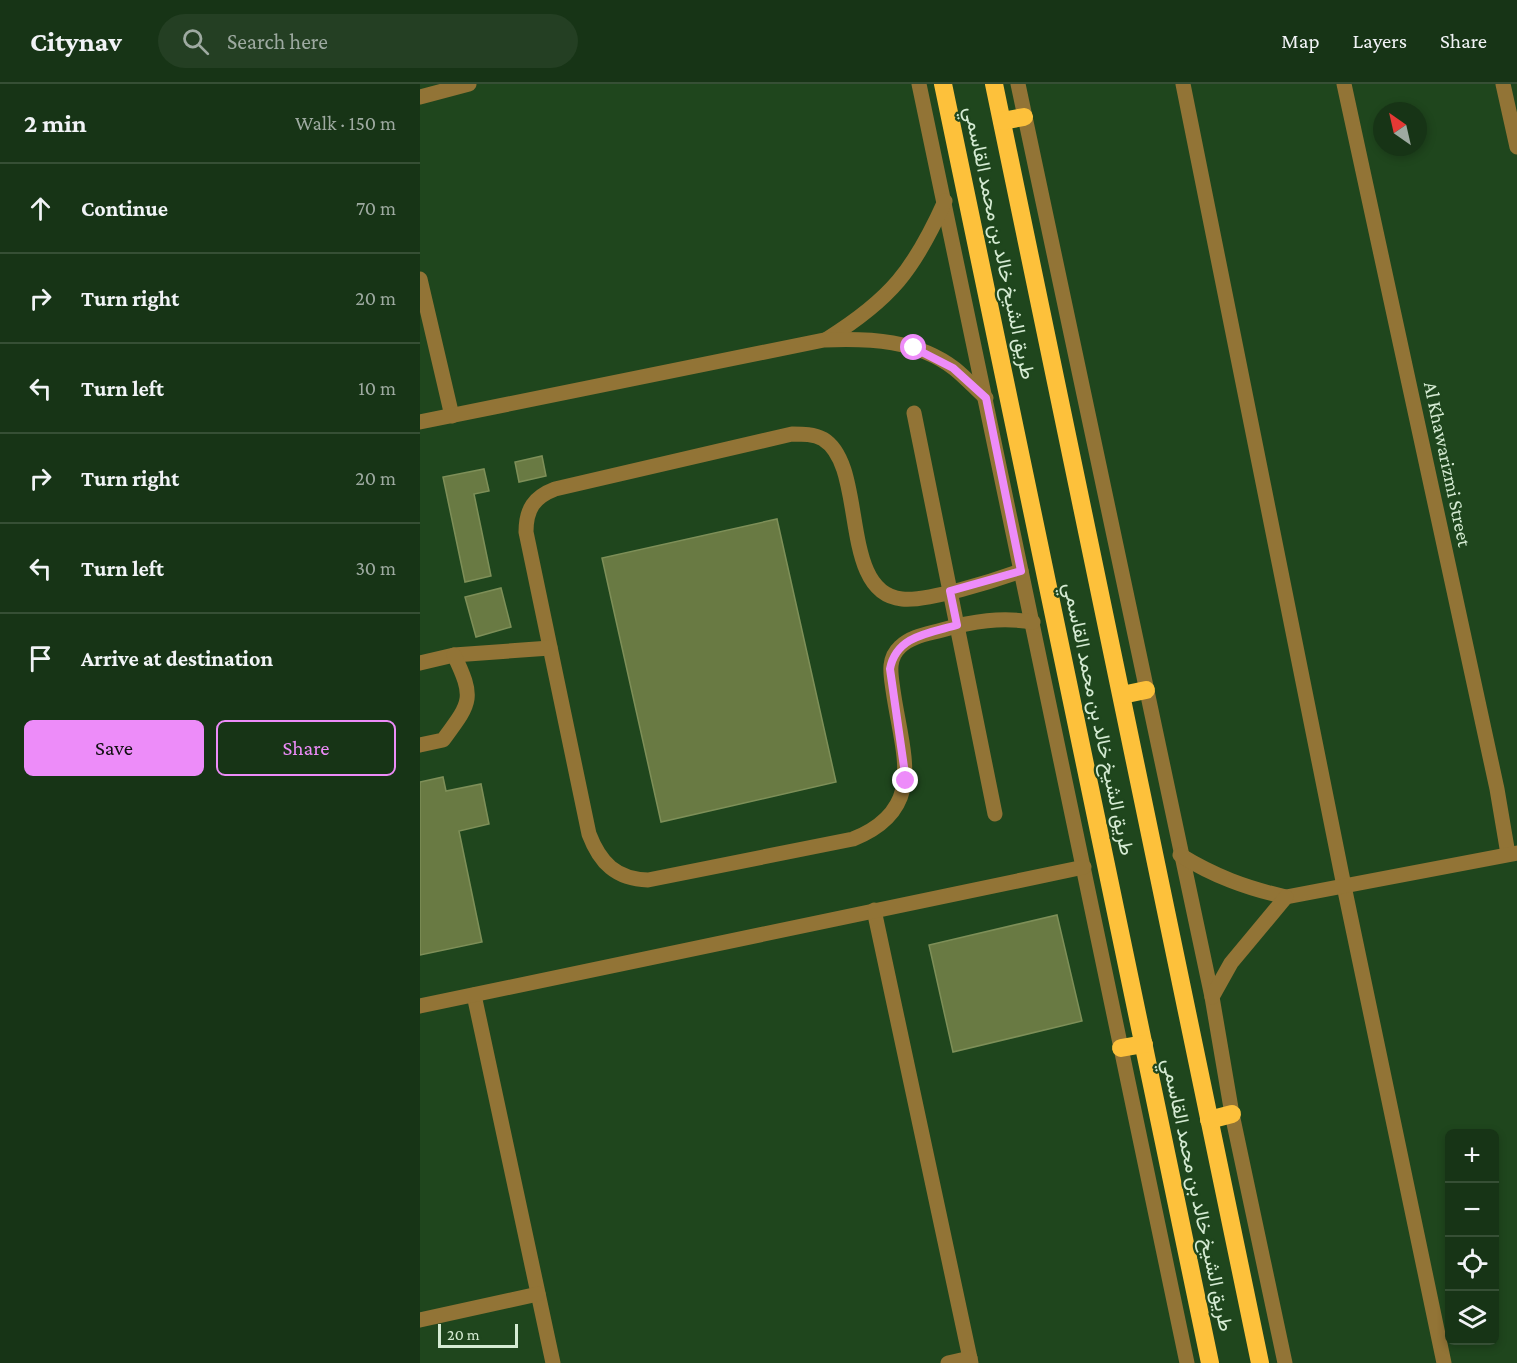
<!DOCTYPE html>
<html lang="en">
<head>
<meta charset="utf-8">
<style>
  body { margin:0; font-family:"Crimson Pro",Vazirmatn,serif; background:#243f23; color:#f1f3f6 }
  .controls { position:absolute; right:18px; bottom:18px; display:grid; overflow:hidden; border-radius:9px; box-shadow:0 3px 9px #0003 }
  .controls button { width:54px; height:54px; display:grid; place-items:center; padding:0; border:0; border-bottom:2px solid #364f35; background:#173416; color:#f1f3f6; font:30px sans-serif }
  .compass { position:absolute; left:953px; top:18px; width:54px; height:54px; border-radius:50%; background:#173416; box-shadow:0 3px 9px #0003; rotate:326deg }
  .scale { position:absolute; left:18px; bottom:15px; width:80px; box-sizing:border-box; padding-left:6px; border:3px solid #d5ebd3; border-top:0; font-size:16px; line-height:21px; white-space:nowrap; color:#d5ebd3; -webkit-text-stroke:4px #1f461d; paint-order:stroke }
  .stop { position:absolute; width:18px; height:18px; margin:-14px; border:4px solid #ed8cf9; border-radius:50%; background:#fff }
  .stop.end { background:#ed8cf9; border-color:#fff; box-shadow:0 2px 6px #0008 }
  .list { margin:0; padding:0; list-style:none }
  h2 { display:flex; justify-content:space-between; align-items:center; height:78px; margin:0; padding:0 24px; font-size:26px }
  h2 small { font-size:20px; font-weight:400; color:#9eaaa1 }
  .list li { display:grid; grid-template-columns:39px 1fr auto; gap:18px; align-items:center; box-sizing:border-box; height:90px; padding:0 24px; border-top:2px solid #364f35 }
  .list b { display:block; font-size:22px; white-space:nowrap }
  .list em { font-size:20px; font-style:normal; color:#9eaaa1 }
  .actions { display:flex; gap:12px; padding:18px 24px }
  .actions a { flex:1; padding:14px 0; border:2px solid #ed8cf9; border-radius:9px; text-align:center; font-size:21px; color:#ed8cf9 }
  .actions .main { background:#ed8cf9; color:#111 }
  .icon { flex:none; width:33px; height:33px; fill:none; stroke:currentColor; stroke-width:2; stroke-linecap:round; stroke-linejoin:round }
  .map { position:relative; flex:none; width:1097px; height:1279px; overflow:hidden }
  header { display:flex; align-items:center; gap:36px; box-sizing:border-box; height:84px; padding:0 30px; background:#173416; border-bottom:2px solid #364f35 }
  header strong { font-size:28px }
  nav { display:flex; gap:33px; margin-inline-start:auto; font-size:21px }
  .search { width:420px; height:54px; background:#243f23; display:flex; align-items:center; gap:15px; box-sizing:border-box; padding:0 21px; border-radius:33px; color:#9eaaa1; font-size:22px }
  main { display:flex }
  aside { flex:1; background:#173416 }
  .map>svg:first-child { display:block }
  .building { fill:#697a43; stroke:#7e8f58; stroke-width:1.5 }
  .lines { fill:none; stroke-linecap:round; stroke-linejoin:round }
  .minor { stroke:#927436; stroke-width:15 }
  .highway { stroke:#fdc13b; stroke-width:18 }
  .route { stroke:#ed8cf9; stroke-width:8 }
  .labels { text-anchor:middle; stroke-width:4.5; stroke-linejoin:round; paint-order:stroke }
  .street-label { font-size:20px; fill:#d5ebd3; stroke:#1f461d }
</style>
</head>
<body>
<header>
<strong>Citynav</strong>
<div class="search"><svg class="icon" aria-label="search" viewBox="0 0 24 24"><circle cx="10" cy="10" r="6"/><path d="M15 15l6 6"/></svg>Search here</div>
<nav><a>Map</a><a>Layers</a><a>Share</a></nav>
</header>
<main>
<aside>
<h2>2 min<small>Walk · 150 m</small></h2>
<ul class="list">
<li><svg class="icon" aria-label="ahead" viewBox="0 0 24 24"><path d="M12 20V5M6 11l6-6 6 6"/></svg><div><b>Continue</b></div><em>70 m</em></li>
<li><svg class="icon" aria-label="right" viewBox="0 0 24 24"><path d="M7 20v-9h11M14 6l5 5-5 5"/></svg><div><b>Turn right</b></div><em>20 m</em></li>
<li><svg class="icon" aria-label="left" viewBox="0 0 24 24"><path d="M17 20v-9H6M10 6l-5 5 5 5"/></svg><div><b>Turn left</b></div><em>10 m</em></li>
<li><svg class="icon" aria-label="right" viewBox="0 0 24 24"><path d="M7 20v-9h11M14 6l5 5-5 5"/></svg><div><b>Turn right</b></div><em>20 m</em></li>
<li><svg class="icon" aria-label="left" viewBox="0 0 24 24"><path d="M17 20v-9H6M10 6l-5 5 5 5"/></svg><div><b>Turn left</b></div><em>30 m</em></li>
<li><svg class="icon" aria-label="arrive" viewBox="0 0 24 24"><path d="M6 21V4h12l-3 4 3 4H6"/></svg><div><b>Arrive at destination</b></div></li>
</ul>
<div class="actions"><a class="main">Save</a><a>Share</a></div>
</aside>
<div class="map">
<svg width="1097" height="1279" viewBox="0 0 1097 1279">
  <rect width="100%" height="100%" fill="#1f461d"/>
  <g class="building">
    <polygon points="122,372 126,392 99,398 95,378"/>
    <polygon points="64,385 69,407 54,410 71,492 45,498 23,393"/>
    <polygon points="357,435 416,698 241,738 182,474"/>
    <polygon points="81,504 91,543 56,553 45,513"/>
    <polygon points="23,693 26,707 61,700 69,740 39,747 62,858 0,871 0,698"/>
    <polygon points="637,831 662,937 533,968 509,861"/>
  </g>
  <g class="lines">
    <g class="minor">
      <polyline points="499,0 767,1279"/>
      <polyline points="598,0 792,913 812,1030 865,1279"/>
      <polyline points="763,0 924,802 1024,1279"/>
      <polyline points="924,0 1077,705 1088,770"/>
      <polyline points="1083,0 1097,63"/>
      <polyline points="0,13 49,0"/>
      <polyline points="0,195 32,332"/>
      <path d="M 407,255 C 471,215 494,186 525,117"/>
      <polyline points="494,329 575,730"/>
      <path d="M 0,338 L 404,256 C 449,254 498,256 535,285 C 546,294 556,305 566,314"/>
      <path d="M 601,487 C 576,496 507,518 482,515 C 418,509 448,382 403,355 C 394,350 383,350 372,350 L 135,405 C 114,413 106,425 106,448 L 169,750 C 180,779 196,795 228,796 L 433,755 C 508,725 482,670 473,606 C 471,591 467,575 480,563 C 491,552 508,550 522,546 C 553,537 581,533 613,538"/>
      <polyline points="0,579 34,571 130,564"/>
      <path d="M 0,661 L 23,656 C 51,618 55,615 34,571"/>
      <path d="M 760,771 C 794,792 826,804 866,813 L 1097,769"/>
      <polyline points="454,826 551,1279"/>
      <polyline points="54,911 133,1279"/>
      <polyline points="792,913 811,879 866,813"/>
      <polyline points="0,922 664,783"/>
      <polyline points="0,1236 118,1210"/>
      <polyline points="528,1279 550,1274"/>
    </g>
    <g class="highway">
      <polyline points="523,0 790,1279"/>
      <polyline points="574,0 840,1279"/>
      <polyline points="582,37 604,33"/>
      <polyline points="702,611 726,606"/>
      <polyline points="701,964 724,960"/>
      <polyline points="789,1036 812,1030"/>
    </g>
  </g>
  <g class="lines">
    <path class="route" d="M 486,697 L 470,585 C 476,552 509,549 537,541 L 530,507 L 601,487 L 566,314 L 533,284 L 494,264"/>
  </g>
  <g class="labels">
    <g class="street-label">
      <text transform="translate(580 159) rotate(78)" y="7">طريق الشيخ خالد بن محمد القاسمي</text>
      <text transform="translate(1028 380) rotate(78)" y="7">Al Khawarizmi Street</text>
      <text transform="translate(679 635) rotate(78)" y="7">طريق الشيخ خالد بن محمد القاسمي</text>
      <text transform="translate(778 1111) rotate(78)" y="7">طريق الشيخ خالد بن محمد القاسمي</text>
    </g>
  </g>
</svg>
<div class="controls">
<button>+</button>
<button>−</button>
<button><svg class="icon" aria-label="locate" viewBox="0 0 24 24"><circle cx="12" cy="12" r="6"/><path d="M12 2v4M12 18v4M2 12h4M18 12h4"/></svg></button>
<button><svg class="icon" aria-label="layers" viewBox="0 0 24 24"><path d="M12 4l9 5-9 5-9-5zM3 14l9 5 9-5"/></svg></button>
</div>
<svg class="compass" viewBox="-18 -18 36 36"><path d="M0-13l5 13h-10z" fill="#e53935"/><path d="M0 13l5-13h-10z" fill="#9eaaa1"/></svg>
<div class="scale">20 m</div>
<div class="stop" style="left:494px;top:264px"></div>
<div class="stop end" style="left:486px;top:697px"></div>
</div>
</main>
</body>
</html>
